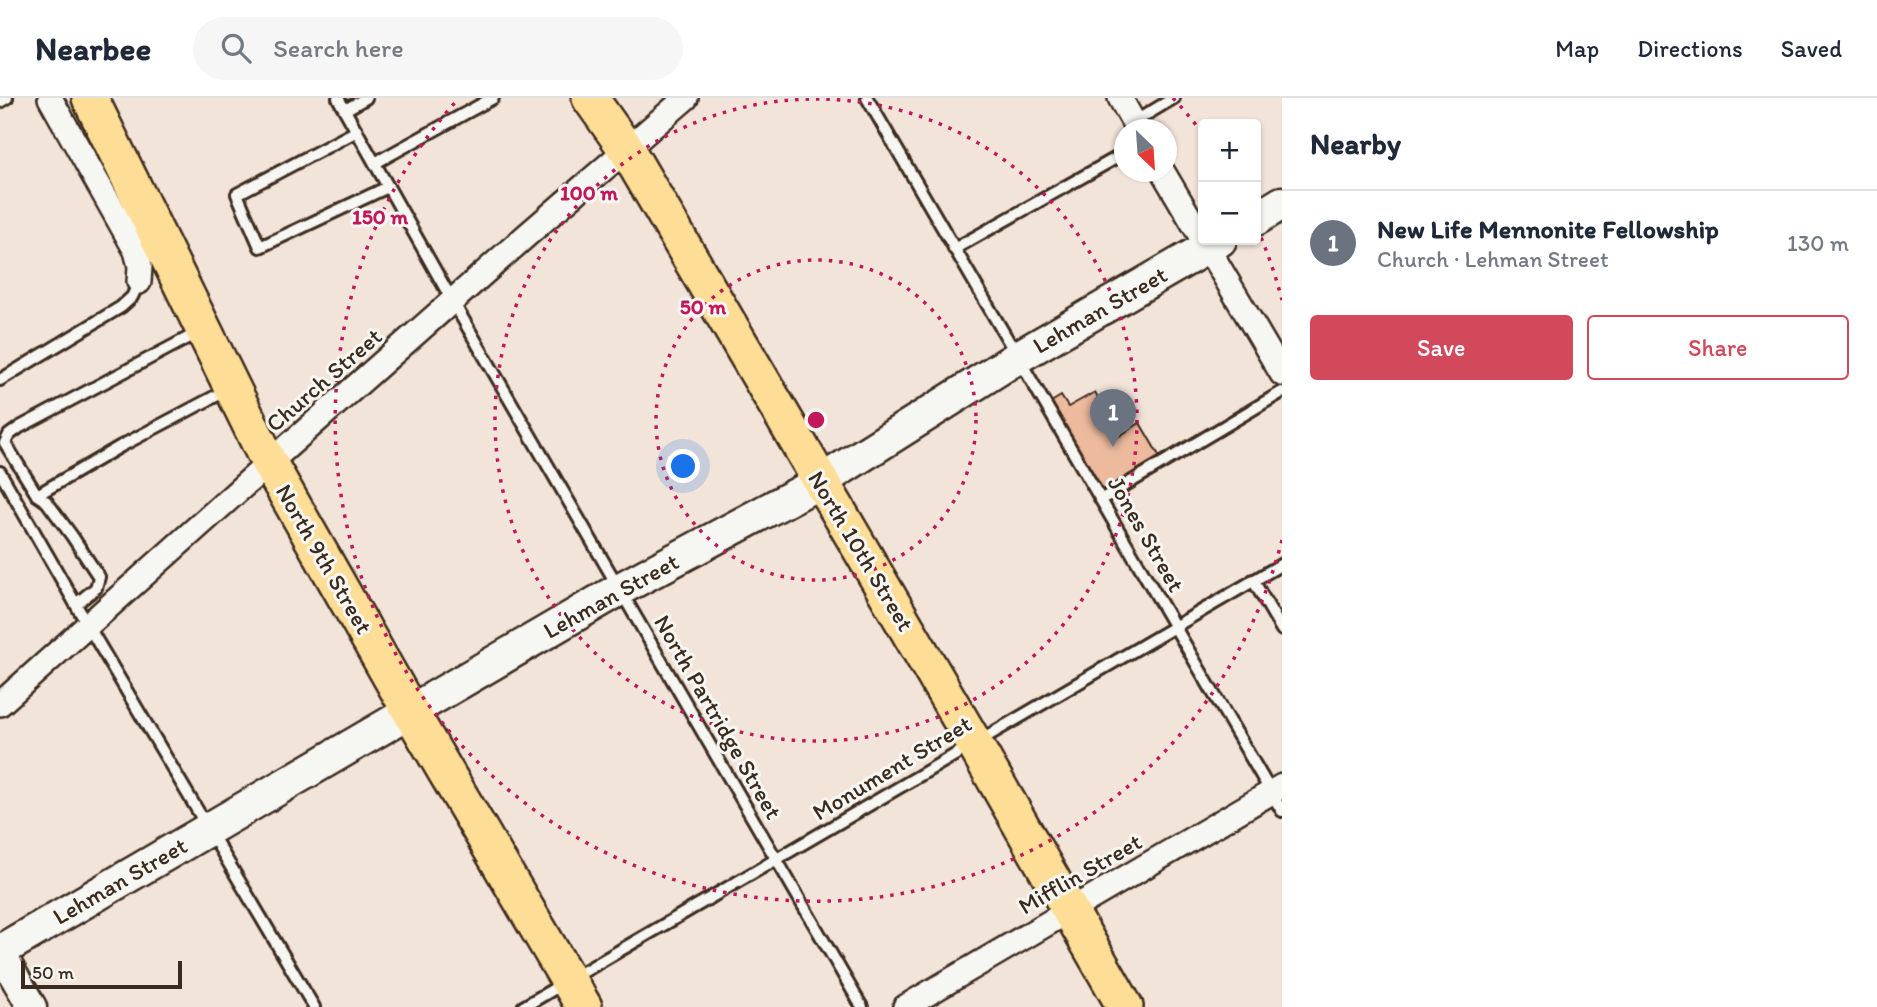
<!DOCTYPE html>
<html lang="en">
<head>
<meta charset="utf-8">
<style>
  body { margin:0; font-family:Itim,sans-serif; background:#f6f6f7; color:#1f2937 }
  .controls { position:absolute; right:21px; top:21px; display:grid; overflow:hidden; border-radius:7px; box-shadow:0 2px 5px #0004 }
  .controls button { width:63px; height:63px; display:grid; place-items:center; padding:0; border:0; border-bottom:2px solid #e0e1e3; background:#fff; color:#1f2937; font:35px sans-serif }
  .compass { position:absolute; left:1114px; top:21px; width:63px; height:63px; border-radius:50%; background:#fff; box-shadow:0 2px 5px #0004; rotate:155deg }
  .scale { position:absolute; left:21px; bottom:18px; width:161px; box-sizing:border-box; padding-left:7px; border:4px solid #3b2a1e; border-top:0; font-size:19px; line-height:24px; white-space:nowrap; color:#3b2a1e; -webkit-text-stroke:5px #f6f6f2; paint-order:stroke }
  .you { position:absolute; left:684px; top:369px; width:24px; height:24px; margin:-18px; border:5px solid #fff; border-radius:50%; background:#1a73e8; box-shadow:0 0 0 10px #1a73e833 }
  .badge { display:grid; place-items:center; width:46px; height:46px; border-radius:50%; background:#d1495b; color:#fff; font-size:23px; font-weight:700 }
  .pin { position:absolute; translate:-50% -58px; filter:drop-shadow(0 2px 4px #0008) }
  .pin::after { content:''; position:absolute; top:37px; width:24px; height:21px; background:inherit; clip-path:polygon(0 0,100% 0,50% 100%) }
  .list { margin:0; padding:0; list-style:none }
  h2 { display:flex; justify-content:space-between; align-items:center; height:91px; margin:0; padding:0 28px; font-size:30px }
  h2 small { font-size:23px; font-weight:400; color:#747a83 }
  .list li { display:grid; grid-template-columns:46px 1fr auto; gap:21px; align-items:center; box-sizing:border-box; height:105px; padding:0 28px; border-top:2px solid #e0e1e3 }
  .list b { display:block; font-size:26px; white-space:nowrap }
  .list p { margin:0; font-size:23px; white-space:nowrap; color:#747a83 }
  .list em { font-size:23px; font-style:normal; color:#747a83 }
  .actions { display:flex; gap:14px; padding:21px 28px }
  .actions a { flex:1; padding:16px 0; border:2px solid #d1495b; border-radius:7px; text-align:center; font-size:24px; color:#d1495b }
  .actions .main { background:#d1495b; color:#fff }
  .icon { flex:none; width:38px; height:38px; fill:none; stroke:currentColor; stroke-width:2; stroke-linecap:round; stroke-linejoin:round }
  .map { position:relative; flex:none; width:1282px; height:909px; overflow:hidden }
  header { display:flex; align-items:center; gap:42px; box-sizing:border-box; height:98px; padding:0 35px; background:#fff; border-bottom:2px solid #e0e1e3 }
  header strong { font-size:33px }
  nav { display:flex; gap:38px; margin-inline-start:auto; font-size:24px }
  .search { width:490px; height:63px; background:#f6f6f7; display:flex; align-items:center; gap:18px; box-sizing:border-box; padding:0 24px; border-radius:38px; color:#747a83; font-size:26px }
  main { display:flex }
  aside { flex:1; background:#fff }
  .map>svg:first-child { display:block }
  .building { fill:#edba9e; stroke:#3b2a1e; stroke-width:2 }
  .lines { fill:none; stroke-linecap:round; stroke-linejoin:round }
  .service-casing { stroke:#3b2a1e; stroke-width:16 }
  .minor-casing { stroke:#3b2a1e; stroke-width:28 }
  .tertiary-casing { stroke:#3b2a1e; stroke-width:33 }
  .secondary-casing { stroke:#3b2a1e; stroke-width:37 }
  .primary-casing { stroke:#3b2a1e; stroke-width:40 }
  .service { stroke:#f6f6f2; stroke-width:10 }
  .minor { stroke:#f6f6f2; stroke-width:23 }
  .tertiary { stroke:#f6f6f2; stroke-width:28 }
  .secondary { stroke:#f6f6f2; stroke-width:32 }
  .primary { stroke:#fedd96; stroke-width:35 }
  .ring { fill:none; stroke:#c2185b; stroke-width:3.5; stroke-dasharray:3.5 7 }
  .labels { text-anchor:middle; stroke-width:6; stroke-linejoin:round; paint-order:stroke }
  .street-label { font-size:24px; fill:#3b2a1e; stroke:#f6f6f2 }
  .centre { fill:#c2185b; stroke:#f6f6f2; stroke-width:3.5 }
  .ring-label { font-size:21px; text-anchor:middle; font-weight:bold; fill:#c2185b; stroke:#f6f6f2; stroke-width:6; stroke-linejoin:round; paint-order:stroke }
</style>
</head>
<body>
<header>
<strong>Nearbee</strong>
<div class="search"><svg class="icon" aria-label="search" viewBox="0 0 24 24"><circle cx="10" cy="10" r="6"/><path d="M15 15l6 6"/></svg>Search here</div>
<nav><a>Map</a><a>Directions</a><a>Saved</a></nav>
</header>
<main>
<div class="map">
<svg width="1282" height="909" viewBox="0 0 1282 909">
  <rect width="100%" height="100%" fill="#f3e4d9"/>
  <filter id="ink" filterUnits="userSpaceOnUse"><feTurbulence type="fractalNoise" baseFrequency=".0143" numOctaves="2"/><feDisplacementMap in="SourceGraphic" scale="14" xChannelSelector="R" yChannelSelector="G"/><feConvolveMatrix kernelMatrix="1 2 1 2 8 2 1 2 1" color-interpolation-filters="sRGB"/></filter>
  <g filter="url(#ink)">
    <polygon class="building" points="1095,294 1119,338 1140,325 1161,361 1101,397 1048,306 1061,298 1068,309"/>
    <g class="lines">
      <defs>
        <g id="service">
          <polyline points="338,0 453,204 862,909"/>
          <polyline points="867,0 1282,713"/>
          <polyline points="0,4 7,0"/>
          <polyline points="345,12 366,0"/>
          <polyline points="1134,24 1174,0"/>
          <polyline points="357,33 237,96 260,149 388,89"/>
          <polyline points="375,65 493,0"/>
          <polyline points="954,151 1125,55"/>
          <polyline points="0,282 121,209 132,199 139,184"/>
          <polyline points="0,374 87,526 314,909"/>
          <polyline points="37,397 121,348 229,291"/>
          <polyline points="1102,401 1282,294"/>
          <polyline points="1253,482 1282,532"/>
          <polyline points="76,506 96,490 99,479 72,438 47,404 37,397 5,345 9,337 20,329 201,233"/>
          <polyline points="523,909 1282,466"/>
        </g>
        <g id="minor">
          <polyline points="50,0 136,153 140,168 139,184"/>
          <polyline points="1120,0 1138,32"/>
          <polyline points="1163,74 1282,276"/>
          <polyline points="0,606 269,365 527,137 686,0"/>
          <polyline points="905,909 1282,688"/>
        </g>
        <polyline id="tertiary" points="0,854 32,909"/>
        <g id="secondary">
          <polyline points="1256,121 1282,105"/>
          <polyline points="0,853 620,491 820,384 1018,259 1220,142"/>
        </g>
        <g id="primary">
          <polyline points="90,0 269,365 410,613 584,909"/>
          <polyline points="590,0 627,52 974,645 1125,909"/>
        </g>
      </defs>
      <use href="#service" class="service-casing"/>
      <use href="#minor" class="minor-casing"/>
      <use href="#tertiary" class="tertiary-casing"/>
      <use href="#secondary" class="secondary-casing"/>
      <use href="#primary" class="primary-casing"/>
      <use href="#service" class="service"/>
      <use href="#minor" class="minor"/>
      <use href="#tertiary" class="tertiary"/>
      <use href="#secondary" class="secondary"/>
      <use href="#primary" class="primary"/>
    </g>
  </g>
  <g class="ring">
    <circle cx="816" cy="322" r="160"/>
    <circle cx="816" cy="322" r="321"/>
    <path d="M1282 442A481 481 0 1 1 459 0M1173 0A481 481 0 0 1 1203 36M1257 130A481 481 0 0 1 1282 202"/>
  </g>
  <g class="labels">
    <g class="street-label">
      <text transform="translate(1100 212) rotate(-30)" y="8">Lehman Street</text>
      <text transform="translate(324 282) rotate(-41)" y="8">Church Street</text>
      <text transform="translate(1146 436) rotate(60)" y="8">Jones Street</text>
      <text transform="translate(861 453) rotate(59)" y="8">North 10th Street</text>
      <text transform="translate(324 461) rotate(60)" y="8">North 9th Street</text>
      <text transform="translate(611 498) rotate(-29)" y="8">Lehman Street</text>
      <text transform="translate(718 619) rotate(60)" y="8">North Partridge Street</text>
      <text transform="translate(892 670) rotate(-31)" y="8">Monument Street</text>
      <text transform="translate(1080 776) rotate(-30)" y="8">Mifflin Street</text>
      <text transform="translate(120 783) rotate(-30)" y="8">Lehman Street</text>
    </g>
  </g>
  <circle cx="816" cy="322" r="10" class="centre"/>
  <g class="ring-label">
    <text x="589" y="102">100 m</text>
    <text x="380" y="126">150 m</text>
    <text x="703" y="216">50 m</text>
  </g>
</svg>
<div class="controls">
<button>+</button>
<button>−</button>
</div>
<svg class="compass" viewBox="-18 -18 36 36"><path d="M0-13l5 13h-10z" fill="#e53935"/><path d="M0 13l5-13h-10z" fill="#747a83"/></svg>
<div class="scale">50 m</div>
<div class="you"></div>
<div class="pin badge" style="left:1113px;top:349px;background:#6b7280">1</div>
</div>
<aside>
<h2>Nearby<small></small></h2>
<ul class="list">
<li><span class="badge" style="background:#6b7280">1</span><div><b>New Life Mennonite Fellowship</b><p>Church · Lehman Street</p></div><em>130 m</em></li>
</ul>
<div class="actions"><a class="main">Save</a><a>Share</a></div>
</aside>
</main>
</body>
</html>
